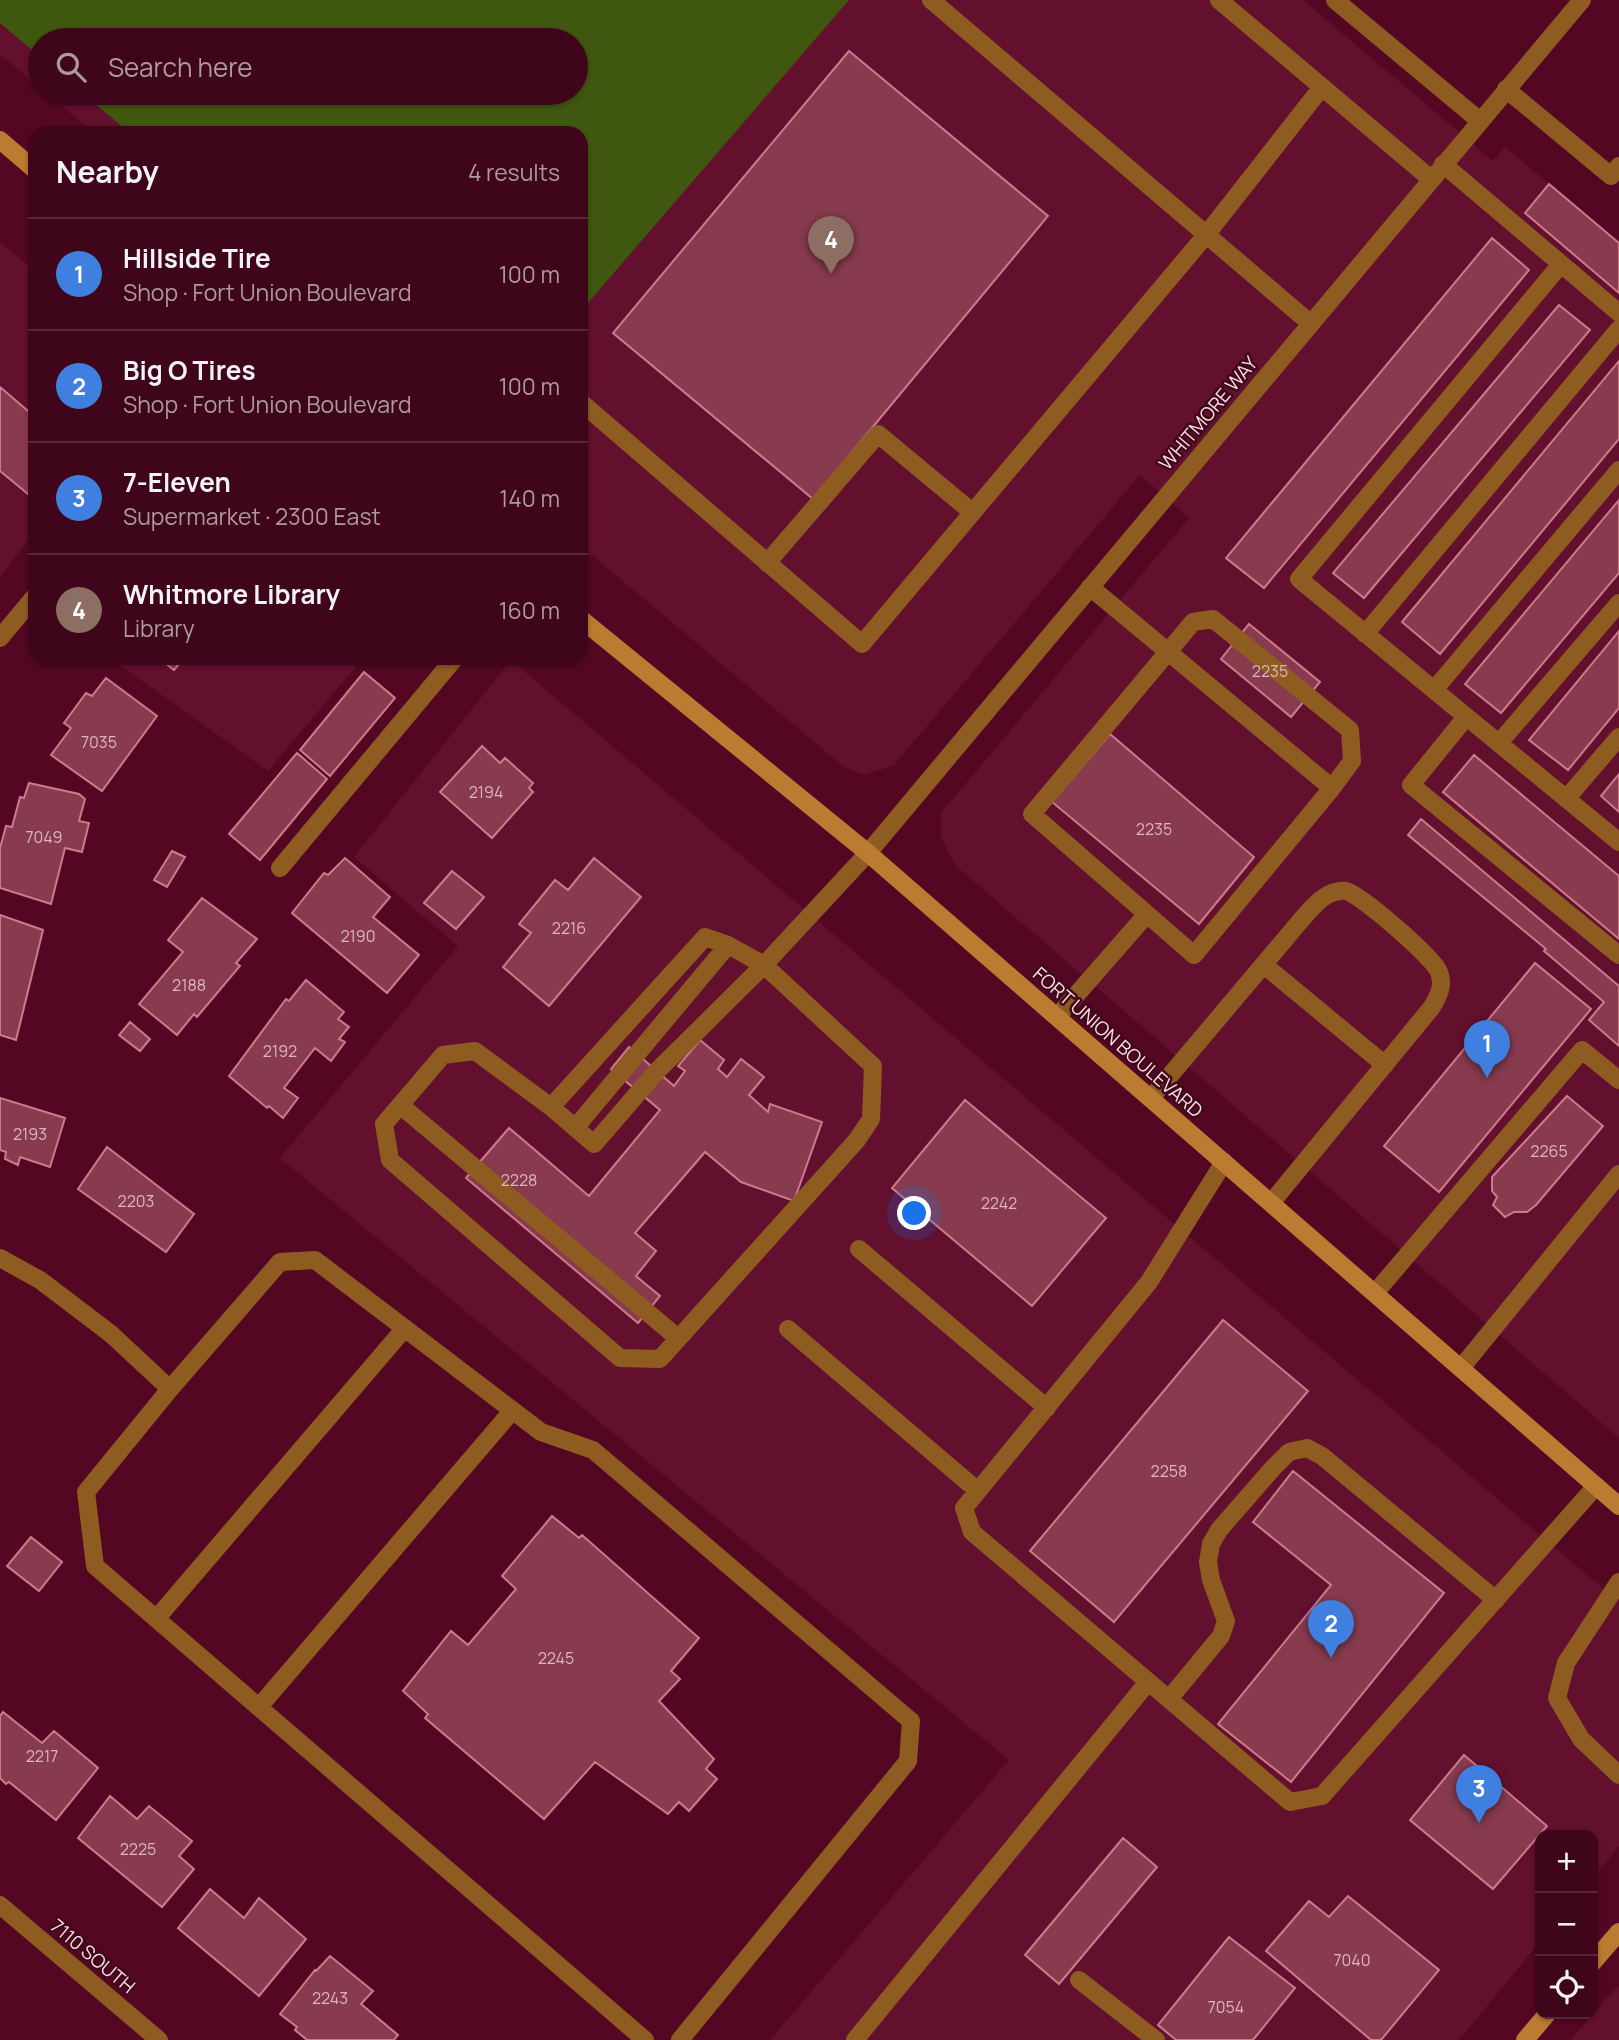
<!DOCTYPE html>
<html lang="en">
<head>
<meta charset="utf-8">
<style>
	body { margin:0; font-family:Manrope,sans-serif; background:#4a1327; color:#f1f3f6 }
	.controls { position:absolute; right:21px; bottom:21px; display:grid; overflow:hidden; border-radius:14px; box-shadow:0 2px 5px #0004 }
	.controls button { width:63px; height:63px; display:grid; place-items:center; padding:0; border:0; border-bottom:2px solid #582639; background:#3f051a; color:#f1f3f6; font:35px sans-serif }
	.you { position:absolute; left:915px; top:1214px; width:24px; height:24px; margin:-18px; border:5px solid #fff; border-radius:50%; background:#1a73e8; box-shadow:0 0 0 10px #1a73e833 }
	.badge { display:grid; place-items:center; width:46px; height:46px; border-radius:50%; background:#d93025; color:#fff; font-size:23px; font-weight:700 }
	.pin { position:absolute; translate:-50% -58px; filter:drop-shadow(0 2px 4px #0008) }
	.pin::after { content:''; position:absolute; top:37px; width:24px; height:21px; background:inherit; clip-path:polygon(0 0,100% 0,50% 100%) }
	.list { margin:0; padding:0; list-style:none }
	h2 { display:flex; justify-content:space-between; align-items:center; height:91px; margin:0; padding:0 28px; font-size:30px }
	h2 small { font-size:23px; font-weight:400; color:#ad99a2 }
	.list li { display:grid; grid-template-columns:46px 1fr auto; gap:21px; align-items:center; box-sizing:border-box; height:112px; padding:0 28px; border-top:2px solid #582639 }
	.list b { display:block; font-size:26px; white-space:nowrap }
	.list p { margin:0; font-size:23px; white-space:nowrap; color:#ad99a2 }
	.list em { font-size:23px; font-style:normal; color:#ad99a2 }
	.icon { flex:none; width:38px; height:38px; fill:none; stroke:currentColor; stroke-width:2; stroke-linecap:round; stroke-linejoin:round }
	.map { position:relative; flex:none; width:1619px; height:2040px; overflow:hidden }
	.search { position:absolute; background:#3f051a; box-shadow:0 2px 5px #0004; left:28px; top:28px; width:560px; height:77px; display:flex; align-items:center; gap:18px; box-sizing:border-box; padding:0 24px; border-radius:38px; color:#ad99a2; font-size:26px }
	.panel { position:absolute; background:#3f051a; box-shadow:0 2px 5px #0004; left:28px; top:126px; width:560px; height:539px; border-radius:21px }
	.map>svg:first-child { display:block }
	.built { fill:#63102f }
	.green { fill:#40570f }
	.building { fill:#883b4e; stroke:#cf7a8c; stroke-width:2 }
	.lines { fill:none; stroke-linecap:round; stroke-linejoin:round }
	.lane { stroke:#8e5c21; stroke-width:18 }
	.street { stroke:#8e5c21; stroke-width:18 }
	.secondary { stroke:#bb7b31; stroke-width:18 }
	.labels { text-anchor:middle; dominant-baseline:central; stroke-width:5; stroke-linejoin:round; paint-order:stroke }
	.number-label { font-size:16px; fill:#deb5be }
	.street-label { font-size:19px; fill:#fbdee3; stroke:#41081b }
</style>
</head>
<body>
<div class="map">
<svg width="1619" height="2040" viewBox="0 0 1619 2040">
	<rect width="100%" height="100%" fill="#540723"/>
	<path class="built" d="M 0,0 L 1303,0 L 1493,161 L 1505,147 L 1619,243 L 1619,1438 L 956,866 L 941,838 L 941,813 L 1189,518 L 1140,475 L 894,765 L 865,775 L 844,767 L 581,546 L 581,133 L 94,133 L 46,93 L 576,93 L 576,40 L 40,40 L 40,88 L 0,54 Z
		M 0,242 L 35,272 L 35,531 L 0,577 Z
		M 110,658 L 363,658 L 268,771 Z
		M 511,660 L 1619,1602 L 1619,1846 L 1593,1878 L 1593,1835 L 1540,1835 L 1540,1942 L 1459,2040 L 770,2040 L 1009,1760 L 280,1158 L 458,946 L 354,857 Z
		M 1619,1986 L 1619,2040 L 1571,2040 L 1602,2003 Z"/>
	<path class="green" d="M 0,0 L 849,0 L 581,311 L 581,133 L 130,133 L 82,93 L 576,93 L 576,40 L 40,40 L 40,57 L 0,23 Z"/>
	<path class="building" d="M 849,51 L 1048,216 L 813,499 L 613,333 Z
		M 1549,184 L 1619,243 L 1619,293 L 1525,213 Z
		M 1492,238 L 1529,270 L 1264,588 L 1226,558 Z
		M 1559,305 L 1590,330 L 1364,598 L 1333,573 Z
		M 1619,361 L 1619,439 L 1440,654 L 1402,622 Z
		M 0,387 L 35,417 L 34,499 L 0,471 Z
		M 1619,500 L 1619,573 L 1501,713 L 1465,684 Z
		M 1249,624 L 1320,682 L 1291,717 L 1221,659 Z
		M 1619,631 L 1619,708 L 1568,770 L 1529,740 Z
		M 159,658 L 184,658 L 174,670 Z
		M 364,672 L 395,698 L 330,776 L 300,750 Z
		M 106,678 L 157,716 L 102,791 L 51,755 L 71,728 L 64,723 L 86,693 L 92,696 Z
		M 1110,734 L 1254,857 L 1199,924 L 1052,802 Z
		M 482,746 L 500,763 L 505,758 L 533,783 L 529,788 L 533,792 L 492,838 L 440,792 Z
		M 297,753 L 327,779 L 260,860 L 229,834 Z
		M 1474,755 L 1619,876 L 1619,939 L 1443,792 Z
		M 1619,774 L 1619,812 L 1601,796 Z
		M 29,783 L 79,794 L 85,799 L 79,821 L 89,823 L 82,852 L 65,848 L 51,904 L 0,888 L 0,848 L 6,826 L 12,827 L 20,797 L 24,798 Z
		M 1421,819 L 1619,986 L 1619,1046 L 1589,1020 L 1604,1002 L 1544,951 L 1546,949 L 1408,835 Z
		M 172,851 L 185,857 L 167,887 L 154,880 Z
		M 345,858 L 390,897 L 373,917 L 419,955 L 387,993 L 292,913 L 324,873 L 328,875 Z
		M 594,858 L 641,897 L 549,1006 L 503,967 L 531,933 L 519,924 L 555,880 L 568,890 Z
		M 452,871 L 484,897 L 456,929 L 424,903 Z
		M 202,898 L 257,939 L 236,963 L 240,966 L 197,1017 L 194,1014 L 177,1035 L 139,1004 L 183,952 L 168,940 Z
		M 0,915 L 43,930 L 16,1040 L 0,1035 Z
		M 1535,963 L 1591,1009 L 1439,1192 L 1384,1146 Z
		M 306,980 L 344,1012 L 338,1019 L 349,1027 L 339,1039 L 345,1042 L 331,1061 L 315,1048 L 284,1088 L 298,1098 L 283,1118 L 269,1106 L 267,1108 L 229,1076 L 286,999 L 289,1001 Z
		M 130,1022 L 150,1039 L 140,1051 L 119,1035 Z
		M 700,1040 L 724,1060 L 718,1069 L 727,1077 L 741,1059 L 764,1077 L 749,1095 L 768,1112 L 770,1104 L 822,1122 L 794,1201 L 741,1182 L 705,1152 L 635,1233 L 656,1251 L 636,1276 L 660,1296 L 638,1323 L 466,1178 L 509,1128 L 589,1196 L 660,1110 L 611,1069 L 629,1047 L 674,1086 L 685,1071 L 678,1066 Z
		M 1567,1096 L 1603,1126 L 1536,1205 L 1527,1212 L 1514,1212 L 1505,1217 L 1493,1205 L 1497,1197 L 1492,1191 L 1492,1177 Z
		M 0,1098 L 65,1118 L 50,1167 L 20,1157 L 18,1165 L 5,1159 L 6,1152 L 0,1150 Z
		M 965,1100 L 1106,1218 L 1032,1306 L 892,1188 Z
		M 107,1147 L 194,1214 L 166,1252 L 78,1189 Z
		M 1223,1320 L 1308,1391 L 1114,1622 L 1030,1551 Z
		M 1293,1471 L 1444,1593 L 1291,1782 L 1218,1724 L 1331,1585 L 1253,1522 Z
		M 552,1516 L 579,1538 L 582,1535 L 699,1638 L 671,1671 L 680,1679 L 659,1701 L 714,1759 L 706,1769 L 717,1779 L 689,1811 L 679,1802 L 668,1814 L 595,1762 L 544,1819 L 425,1718 L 428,1714 L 403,1691 L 451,1631 L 468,1645 L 516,1589 L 502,1576 Z
		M 31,1537 L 62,1562 L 39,1591 L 7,1566 Z
		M 3,1712 L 42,1743 L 54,1731 L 98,1768 L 56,1820 L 9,1782 L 6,1784 L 0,1778 L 0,1716 Z
		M 1464,1755 L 1547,1826 L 1493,1889 L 1410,1820 Z
		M 110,1796 L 137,1819 L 149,1806 L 192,1841 L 179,1856 L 194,1869 L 162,1907 L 78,1838 Z
		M 1123,1838 L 1157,1867 L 1059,1984 L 1025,1955 Z
		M 210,1889 L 244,1918 L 259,1898 L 306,1939 L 259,1996 L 178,1928 Z
		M 1348,1896 L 1439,1970 L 1381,2040 L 1371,2040 L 1266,1951 L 1309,1901 L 1329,1917 Z
		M 1229,1937 L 1295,1988 L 1253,2040 L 1176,2040 L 1158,2025 Z
		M 330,1956 L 373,1991 L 361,2004 L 398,2035 L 394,2040 L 307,2040 L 295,2030 L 297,2027 L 280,2014 L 315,1970 L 316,1971 Z"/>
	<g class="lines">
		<path class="lane" d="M 931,0 L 1310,323
			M 1335,0 L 1480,121
			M 1322,87 L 1431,179
			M 1506,89 L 1611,176 L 1619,166
			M 1443,164 L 1619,313
			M 1561,264 L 1299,579 L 1619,842
			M 583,404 L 862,644 L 1206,235 L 1322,87 L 1219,0
			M 767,563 L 878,434 L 972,512
			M 1090,587 L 1332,788 L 1194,955 L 1032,814 L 1193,622 L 1213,619 L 1350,730 L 1352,761 L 1332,788
			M 1365,634 L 1619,329
			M 1434,690 L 1619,470
			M 1466,717 L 1411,785 L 1619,955
			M 1499,743 L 1619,603
			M 1566,799 L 1619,737
			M 280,868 L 455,658
			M 1264,965 L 1385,1065
			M 1057,1017 L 1147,914
			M 1151,1098 L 1302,919 C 1313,906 1327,889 1346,891 C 1360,894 1434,958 1439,972 C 1444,985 1439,995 1432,1007 L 1271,1203
			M 400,1105 L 678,1338
			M 551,1107 L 594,1144 L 657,1071 L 764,965 L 873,1066 L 871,1119 L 857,1140 L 660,1359 L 620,1358 L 390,1160 L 384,1124 L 443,1055 L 475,1051 L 551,1107 L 705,937 L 728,945 L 764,965 L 868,853
			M 575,1128 L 728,945
			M 1224,1162 L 1149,1282 L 964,1508 L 972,1532 L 1290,1802 L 1322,1796 L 1596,1486
			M 859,1249 L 1047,1408
			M 1375,1293 L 1582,1050 L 1619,1080
			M 788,1329 L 978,1491
			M 111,1334 L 170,1389 L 280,1262 L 315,1260 L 541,1432 L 593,1450 L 911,1721 L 908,1761 L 680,2040
			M 1461,1368 L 1619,1174
			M 170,1389 L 86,1492 L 95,1566 L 645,2040
			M 1619,1582 L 1566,1663 L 1557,1698 L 1581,1739 L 1619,1775
			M 156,1619 L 405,1328
			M 1169,1699 L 1221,1636 L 1226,1621 L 1211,1580 L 1208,1562 L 1211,1544 L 1219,1530 L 1273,1468 L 1289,1452 L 1307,1448 L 1322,1456 L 1496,1600
			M 259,1707 L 512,1411
			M 1079,1980 L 1156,2040
			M 855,2040 L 1148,1682"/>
		<path class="street" d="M 0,638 L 35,596
			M 868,853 L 1582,0
			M 0,1258 L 40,1280 L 111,1334
			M 0,1905 L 159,2040"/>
		<path class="secondary" d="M 0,140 L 35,170
			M 581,619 L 868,853 L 1619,1506
			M 1593,1962 L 1619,1932
			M 1525,2040 L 1547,2014"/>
	</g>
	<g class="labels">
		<g class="number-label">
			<text x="1270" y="671">2235</text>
			<text x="99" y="742">7035</text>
			<text x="486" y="792">2194</text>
			<text x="1154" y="829">2235</text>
			<text x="44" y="837">7049</text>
			<text x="569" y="928">2216</text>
			<text x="358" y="936">2190</text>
			<text x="189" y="985">2188</text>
			<text x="280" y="1051">2192</text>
			<text x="30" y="1134">2193</text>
			<text x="1549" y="1151">2265</text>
			<text x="519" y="1180">2228</text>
			<text x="136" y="1201">2203</text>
			<text x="999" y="1203">2242</text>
			<text x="1169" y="1471">2258</text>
			<text x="556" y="1658">2245</text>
			<text x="42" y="1756">2217</text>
			<text x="138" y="1849">2225</text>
			<text x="1352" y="1960">7040</text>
			<text x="330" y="1998">2243</text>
			<text x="1226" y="2007">7054</text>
		</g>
		<g class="street-label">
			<text transform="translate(1208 413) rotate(-50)">WHITMORE WAY</text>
			<text transform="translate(1118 1042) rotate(41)">FORT UNION BOULEVARD</text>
			<text transform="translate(93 1956) rotate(40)">7110 SOUTH</text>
		</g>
	</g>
</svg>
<div class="controls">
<button>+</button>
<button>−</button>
<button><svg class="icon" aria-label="locate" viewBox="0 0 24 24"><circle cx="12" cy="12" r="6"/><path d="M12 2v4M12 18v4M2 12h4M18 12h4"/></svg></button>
</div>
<div class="you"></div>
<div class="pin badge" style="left:1487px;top:1078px;background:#3f7fe0">1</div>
<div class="pin badge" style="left:1331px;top:1658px;background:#3f7fe0">2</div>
<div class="pin badge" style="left:1479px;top:1823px;background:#3f7fe0">3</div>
<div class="pin badge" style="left:831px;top:274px;background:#8d6e63">4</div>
<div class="search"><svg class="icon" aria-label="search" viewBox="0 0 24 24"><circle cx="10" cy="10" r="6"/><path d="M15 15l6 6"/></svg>Search here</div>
<section class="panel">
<h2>Nearby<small>4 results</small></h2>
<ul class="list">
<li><span class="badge" style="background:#3f7fe0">1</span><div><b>Hillside Tire</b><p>Shop · Fort Union Boulevard</p></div><em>100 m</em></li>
<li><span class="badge" style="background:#3f7fe0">2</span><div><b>Big O Tires</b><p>Shop · Fort Union Boulevard</p></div><em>100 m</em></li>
<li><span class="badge" style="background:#3f7fe0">3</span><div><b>7-Eleven</b><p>Supermarket · 2300 East</p></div><em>140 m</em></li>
<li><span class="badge" style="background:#8d6e63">4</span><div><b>Whitmore Library</b><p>Library</p></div><em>160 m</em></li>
</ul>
</section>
</div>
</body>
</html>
